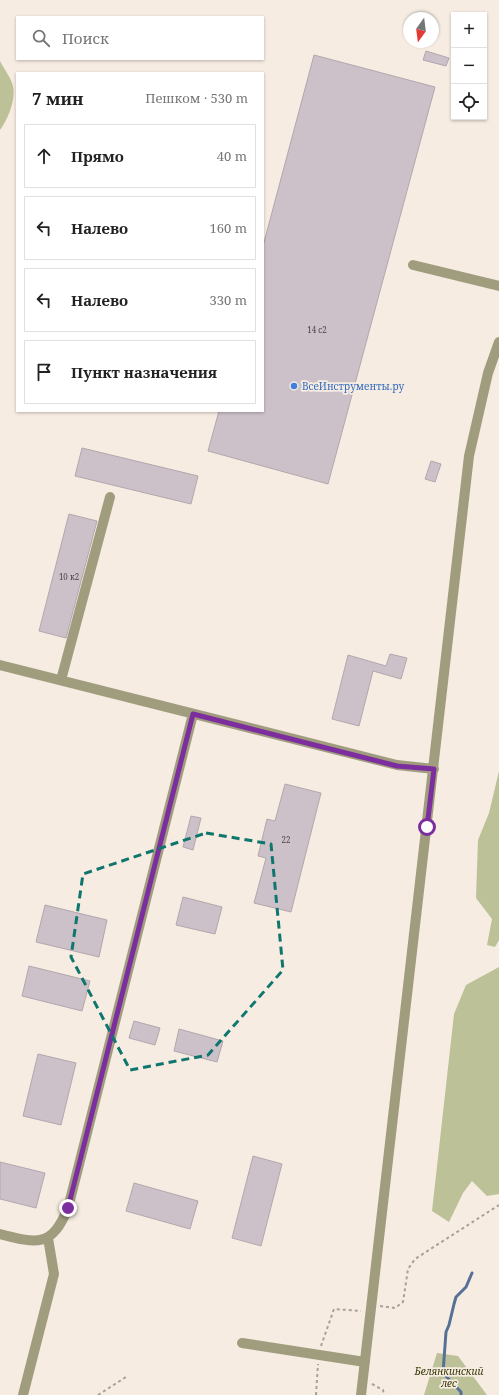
<!DOCTYPE html>
<html lang="ru">
<head>
<meta charset="utf-8">
<style>
	body { margin:0; font-family:"Noto Serif",serif; background:#f6f6f6; color:#222 }
	.controls { position:absolute; right:12px; top:12px; display:grid; overflow:hidden; border-radius:0px; box-shadow:0 1px 3px #0004 }
	.controls button { width:36px; height:36px; display:grid; place-items:center; padding:0; border:0; border-bottom:1px solid #e0e0e0; background:#fff; color:#222; font:20px sans-serif }
	.compass { position:absolute; left:403px; top:12px; width:36px; height:36px; border-radius:50%; background:#fff; box-shadow:0 1px 3px #0004; rotate:194deg }
	.stop { position:absolute; width:12px; height:12px; margin:-9px; border:3px solid #7d2e9e; border-radius:50%; background:#fff }
	.stop.end { background:#7d2e9e; border-color:#fff; box-shadow:0 1px 4px #0008 }
	.list { margin:0; padding:0; list-style:none }
	h2 { display:flex; justify-content:space-between; align-items:center; height:52px; margin:0; padding:0 16px; font-size:17px }
	h2 small { font-size:13px; font-weight:400; color:#767676 }
	.list li { display:grid; grid-template-columns:26px 1fr auto; gap:12px; align-items:center; box-sizing:border-box; height:64px; margin:0 8px 8px; padding:0 8px; border:1px solid #e0e0e0; border-radius:0px }
	.list b { display:block; font-size:15px; white-space:nowrap }
	.list em { font-size:13px; font-style:normal; color:#767676 }
	.icon { flex:none; width:22px; height:22px; fill:none; stroke:currentColor; stroke-width:2; stroke-linecap:round; stroke-linejoin:round }
	.map { position:relative; flex:none; width:499px; height:1395px; overflow:hidden }
	.search { position:absolute; background:#fff; box-shadow:0 1px 3px #0004; left:16px; top:16px; width:248px; height:44px; display:flex; align-items:center; gap:10px; box-sizing:border-box; padding:0 14px; border-radius:0px; color:#767676; font-size:15px }
	.panel { position:absolute; background:#fff; box-shadow:0 1px 3px #0004; left:16px; top:72px; width:248px; height:340px; border-radius:0px }
	.map>svg:first-child { display:block }
	.green { fill:#bcc198 }
	.lines { fill:none; stroke-linecap:round; stroke-linejoin:round }
	.stream { stroke:#567096; stroke-width:3 }
	.building { fill:#cdc1c9; stroke:#b3a7ae }
	.path { stroke:#a8a099; stroke-width:2; stroke-dasharray:3 3; stroke-linecap:butt }
	.minor { stroke:#a09d7f; stroke-width:10 }
	.route { stroke:#7d2e9e; stroke-width:5 }
	.marked { fill:none; stroke:#0f766e; stroke-width:3; stroke-dasharray:8 5; stroke-linejoin:round }
	.shop-dot { fill:#3f7fe0; stroke:#f6ece2; stroke-width:1.5 }
	.labels { text-anchor:middle; dominant-baseline:central; stroke-width:3.5; stroke-linejoin:round; paint-order:stroke }
	.number-label { font-size:8px; fill:#4a4444 }
	.shop-label { font-size:10px; fill:#366cbe; stroke:#f6ece2; text-anchor:start }
	.park-label { font-size:10px; font-style:italic; fill:#333600; stroke:#f6ece2 }
</style>
</head>
<body>
<div class="map">
<svg width="499" height="1395" viewBox="0 0 499 1395">
	<rect width="100%" height="100%" fill="#f6ece2"/>
	<path class="green" d="M 0,61 C 4,69 11,78 13,86 C 16,100 8,119 0,130 Z
		M 499,771 L 499,940 L 495,947 L 487,945 L 492,919 L 476,898 L 478,840 L 489,813 Z
		M 499,967 L 499,1194 L 487,1196 L 472,1181 L 463,1193 L 449,1222 L 432,1211 L 454,1014 L 466,985 Z
		M 437,1353 L 458,1356 L 487,1395 L 424,1395 Z"/>
	<g class="lines">
		<path class="stream" d="M 461,1395 L 461,1392 L 443,1373 L 446,1332 L 449,1325 L 454,1304 L 456,1297 L 466,1287 L 472,1273"/>
	</g>
	<path class="building" d="M 426,51 L 449,58 L 446,66 L 423,60 Z
		M 314,55 L 435,87 L 328,484 L 208,451 L 219,411 L 263,411 L 263,246 Z
		M 82,448 L 198,476 L 191,504 L 75,476 Z
		M 431,461 L 441,464 L 435,482 L 425,479 Z
		M 69,514 L 97,521 L 66,638 L 39,631 Z
		M 390,654 L 407,658 L 401,679 L 373,671 L 359,726 L 332,719 L 348,655 L 386,666 Z
		M 285,784 L 321,793 L 291,912 L 254,903 L 266,858 L 258,856 L 267,819 L 275,821 Z
		M 191,816 L 201,818 L 193,850 L 183,847 Z
		M 183,897 L 222,907 L 215,934 L 176,925 Z
		M 45,905 L 107,920 L 99,957 L 36,942 Z
		M 29,966 L 90,981 L 82,1011 L 22,996 Z
		M 134,1021 L 160,1028 L 155,1045 L 129,1038 Z
		M 179,1029 L 223,1041 L 217,1062 L 174,1051 Z
		M 38,1054 L 76,1063 L 61,1125 L 23,1116 Z
		M 253,1156 L 282,1164 L 261,1246 L 232,1238 Z
		M 0,1162 L 45,1173 L 36,1208 L 0,1199 Z
		M 134,1183 L 198,1201 L 190,1229 L 126,1211 Z"/>
	<g class="lines">
		<path class="path" d="M 380,1306 L 395,1308 L 403,1302 L 408,1269 L 415,1259 L 499,1205
			M 321,1346 L 334,1309 L 361,1311
			M 372,1384 L 383,1390 L 384,1395
			M 98,1395 L 126,1377
			M 316,1395 L 318,1364"/>
		<path class="minor" d="M 413,265 L 499,286
			M 0,665 L 397,765 L 434,769
			M 61,680 L 110,497
			M 0,1234 C 38,1244 52,1247 68,1208 L 193,714
			M 242,1343 L 365,1362
			M 23,1395 L 54,1274 L 48,1238
			M 361,1395 L 469,456 L 488,373 L 499,342"/>
	</g>
	<g class="lines">
		<path class="route" d="M 68,1208 L 193,714 L 397,766 L 434,769 L 427,827"/>
	</g>
	<path class="marked" d="M 206,833 L 271,844 L 283,970 L 208,1055 L 130,1070 L 71,957 L 83,874 Z"/>
	<circle class="shop-dot" cx="294" cy="386" r="4"/>
	<g class="labels">
		<g class="number-label">
			<text x="317" y="329">14 с2</text>
			<text x="69" y="576">10 к2</text>
			<text x="286" y="839">22</text>
		</g>
		<g class="shop-label">
			<text x="302" y="386">ВсеИнструменты.ру</text>
		</g>
		<g class="park-label">
			<text x="449" y="1371">Белянкинский<tspan x="449" dy="12">лес</tspan></text>
		</g>
	</g>
</svg>
<div class="controls">
<button>+</button>
<button>−</button>
<button><svg class="icon" aria-label="locate" viewBox="0 0 24 24"><circle cx="12" cy="12" r="6"/><path d="M12 2v4M12 18v4M2 12h4M18 12h4"/></svg></button>
</div>
<svg class="compass" viewBox="-18 -18 36 36"><path d="M0-13l5 13h-10z" fill="#e53935"/><path d="M0 13l5-13h-10z" fill="#767676"/></svg>
<div class="stop" style="left:427px;top:827px"></div>
<div class="stop end" style="left:68px;top:1208px"></div>
<div class="search"><svg class="icon" aria-label="search" viewBox="0 0 24 24"><circle cx="10" cy="10" r="6"/><path d="M15 15l6 6"/></svg>Поиск</div>
<section class="panel">
<h2>7 мин<small>Пешком · 530 m</small></h2>
<ul class="list">
<li><svg class="icon" aria-label="ahead" viewBox="0 0 24 24"><path d="M12 20V5M6 11l6-6 6 6"/></svg><div><b>Прямо</b></div><em>40 m</em></li>
<li><svg class="icon" aria-label="left" viewBox="0 0 24 24"><path d="M17 20v-9H6M10 6l-5 5 5 5"/></svg><div><b>Налево</b></div><em>160 m</em></li>
<li><svg class="icon" aria-label="left" viewBox="0 0 24 24"><path d="M17 20v-9H6M10 6l-5 5 5 5"/></svg><div><b>Налево</b></div><em>330 m</em></li>
<li><svg class="icon" aria-label="arrive" viewBox="0 0 24 24"><path d="M6 21V4h12l-3 4 3 4H6"/></svg><div><b>Пункт назначения</b></div></li>
</ul>
</section>
</div>
</body>
</html>
